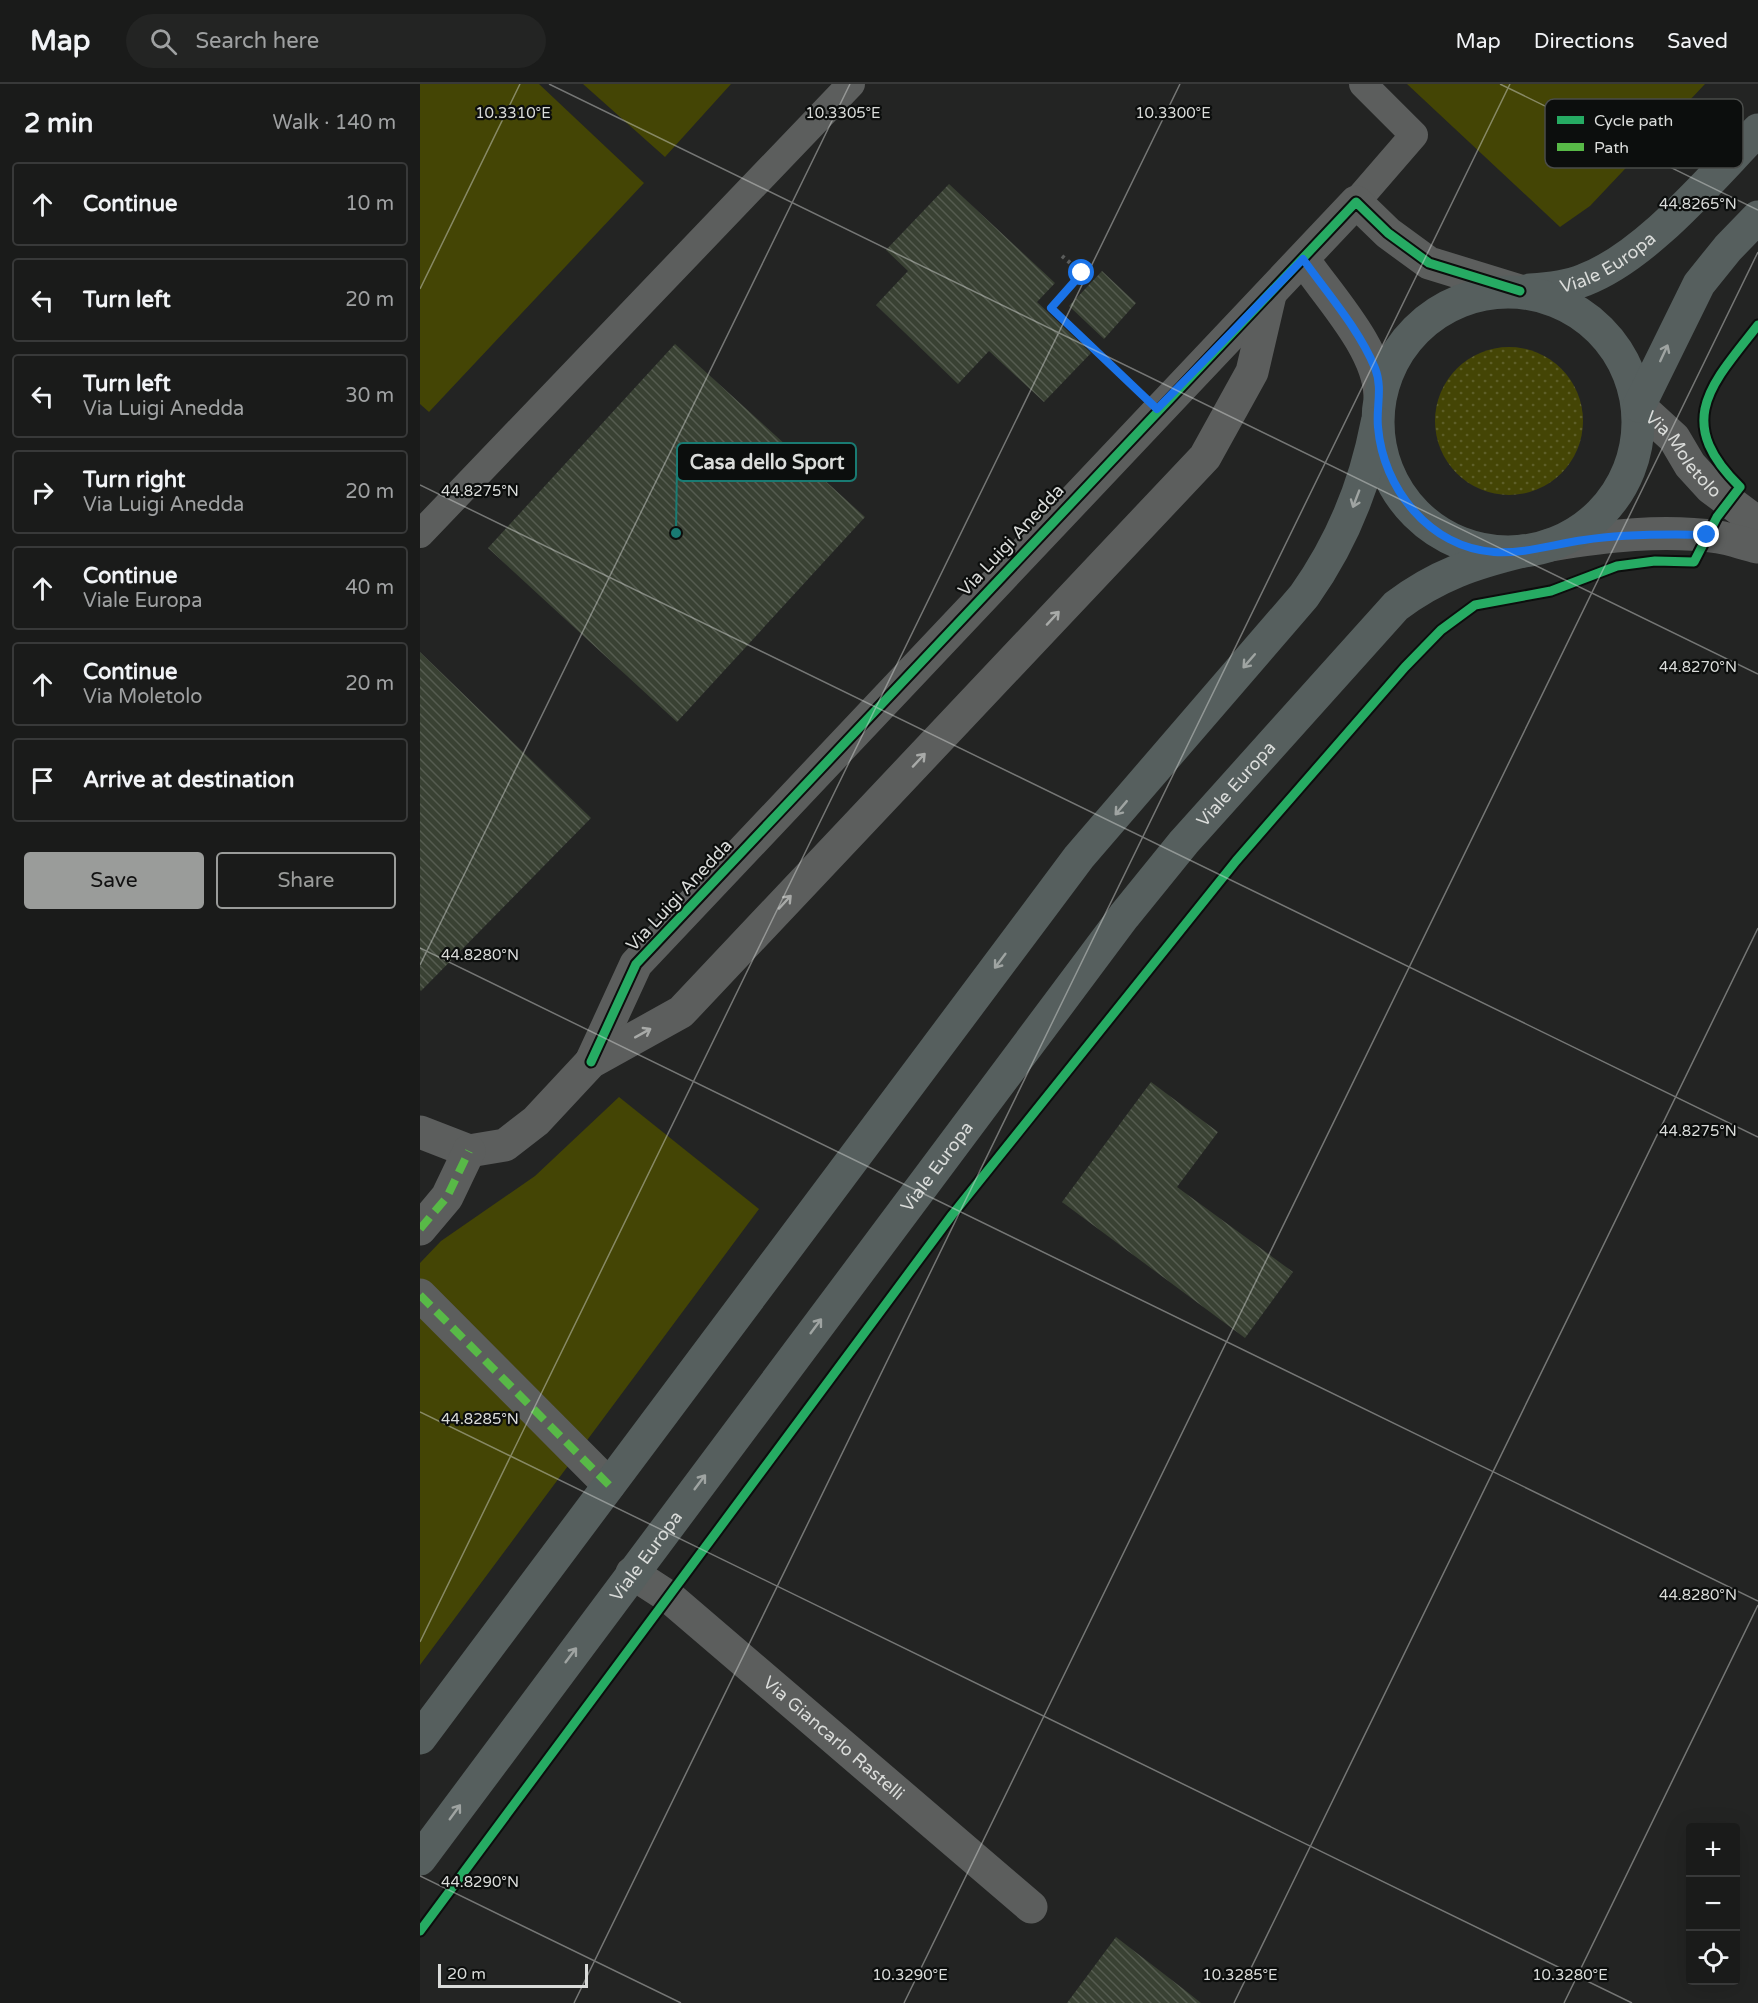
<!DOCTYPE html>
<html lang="en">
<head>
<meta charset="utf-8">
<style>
	body { margin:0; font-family:"Varela Round",sans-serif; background:#232423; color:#f1f3f6 }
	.controls { position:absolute; right:18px; bottom:18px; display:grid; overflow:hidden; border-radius:6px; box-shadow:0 6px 24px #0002 }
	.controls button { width:54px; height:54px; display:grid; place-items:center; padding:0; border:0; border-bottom:2px solid #383939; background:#1a1b1a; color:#f1f3f6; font:30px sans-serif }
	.scale { position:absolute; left:18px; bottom:15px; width:150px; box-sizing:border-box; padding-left:6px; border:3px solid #dadcda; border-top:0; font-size:16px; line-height:21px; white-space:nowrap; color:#dadcda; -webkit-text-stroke:4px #0c0e0d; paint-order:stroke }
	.stop { position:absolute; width:18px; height:18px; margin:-14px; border:4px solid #1a73e8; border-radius:50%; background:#fff }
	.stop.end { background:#1a73e8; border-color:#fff; box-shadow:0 2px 6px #0008 }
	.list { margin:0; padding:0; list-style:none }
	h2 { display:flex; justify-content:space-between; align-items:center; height:78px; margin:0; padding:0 24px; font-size:26px }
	h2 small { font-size:20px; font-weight:400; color:#9fa1a2 }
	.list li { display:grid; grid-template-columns:39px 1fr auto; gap:18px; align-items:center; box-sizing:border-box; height:84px; margin:0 12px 12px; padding:0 12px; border:2px solid #383939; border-radius:6px }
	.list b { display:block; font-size:22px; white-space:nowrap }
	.list p { margin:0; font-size:20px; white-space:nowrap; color:#9fa1a2 }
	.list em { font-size:20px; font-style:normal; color:#9fa1a2 }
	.actions { display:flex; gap:12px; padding:18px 24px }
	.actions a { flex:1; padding:14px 0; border:2px solid #9a9c9a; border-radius:6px; text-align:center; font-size:21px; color:#9a9c9a }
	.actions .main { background:#9a9c9a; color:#111 }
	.icon { flex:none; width:33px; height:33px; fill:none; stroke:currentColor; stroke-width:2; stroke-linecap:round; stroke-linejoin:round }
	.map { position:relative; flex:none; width:1338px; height:1919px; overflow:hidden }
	header { display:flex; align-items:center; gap:36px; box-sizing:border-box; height:84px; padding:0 30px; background:#1a1b1a; border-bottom:2px solid #383939 }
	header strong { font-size:28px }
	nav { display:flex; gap:33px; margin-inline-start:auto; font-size:21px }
	.search { width:420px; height:54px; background:#232423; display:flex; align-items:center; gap:15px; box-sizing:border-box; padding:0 21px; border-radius:33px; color:#9fa1a2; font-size:22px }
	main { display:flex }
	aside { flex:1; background:#1a1b1a }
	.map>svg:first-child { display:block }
	.grass { fill:url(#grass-dots) }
	.park { fill:#444505 }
	.building { fill:url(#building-back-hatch) }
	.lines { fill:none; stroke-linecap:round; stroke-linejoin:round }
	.path { stroke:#5a5c5b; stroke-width:4; stroke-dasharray:3 4.5; stroke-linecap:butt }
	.lane { stroke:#5c5e5d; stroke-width:28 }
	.street { stroke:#5c5e5d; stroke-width:33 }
	.primary { stroke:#565f5e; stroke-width:33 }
	.quiet { stroke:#58b947; stroke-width:8; stroke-dasharray:15 8; stroke-linecap:butt }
	.cycleway-casing { stroke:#0c0e0d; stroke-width:13 }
	.cycleway { stroke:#26ab63; stroke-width:9 }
	.oneway { stroke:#9fa4a2 }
	.oneway2 { stroke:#a8aaa8 }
	.route { stroke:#1a73e8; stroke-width:8 }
	.ticks { fill:none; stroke:#dadcda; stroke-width:1.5; stroke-opacity:0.45 }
	.labels { text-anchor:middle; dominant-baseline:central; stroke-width:4.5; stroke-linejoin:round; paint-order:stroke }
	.street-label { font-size:18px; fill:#dadcda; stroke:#0c0e0d }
	.key { fill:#0c0e0d; stroke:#4a4c4a; stroke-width:1.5 }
	.key-label { font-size:16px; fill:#dadcda }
	.ticks-label { font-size:15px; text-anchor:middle; fill:#dadcda; stroke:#0c0e0d; stroke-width:4.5; stroke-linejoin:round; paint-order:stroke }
	.leader { fill:none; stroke:#197b73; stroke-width:2 }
	.callout-dot { fill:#197b73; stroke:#0c0e0d; stroke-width:2 }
	.callout { fill:#0c0e0d; stroke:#197b73; stroke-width:2 }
	.callout-label { font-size:20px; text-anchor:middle; font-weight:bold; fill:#dadcda }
</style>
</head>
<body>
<header>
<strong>Map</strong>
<div class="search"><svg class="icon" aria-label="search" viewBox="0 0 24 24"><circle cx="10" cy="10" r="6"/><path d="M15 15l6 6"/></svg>Search here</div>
<nav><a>Map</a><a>Directions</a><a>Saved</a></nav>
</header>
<main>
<aside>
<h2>2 min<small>Walk · 140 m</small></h2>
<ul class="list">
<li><svg class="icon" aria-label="ahead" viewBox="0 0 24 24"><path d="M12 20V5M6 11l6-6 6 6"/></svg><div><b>Continue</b></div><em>10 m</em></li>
<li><svg class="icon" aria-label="left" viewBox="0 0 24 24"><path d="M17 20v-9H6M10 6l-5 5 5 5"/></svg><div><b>Turn left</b></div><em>20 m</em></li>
<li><svg class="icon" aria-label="left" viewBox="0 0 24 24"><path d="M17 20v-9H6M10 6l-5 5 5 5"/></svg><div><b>Turn left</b><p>Via Luigi Anedda</p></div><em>30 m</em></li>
<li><svg class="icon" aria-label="right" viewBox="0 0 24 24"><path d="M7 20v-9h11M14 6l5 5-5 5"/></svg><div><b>Turn right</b><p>Via Luigi Anedda</p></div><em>20 m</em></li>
<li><svg class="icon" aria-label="ahead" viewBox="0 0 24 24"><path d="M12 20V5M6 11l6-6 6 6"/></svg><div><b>Continue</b><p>Viale Europa</p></div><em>40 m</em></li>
<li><svg class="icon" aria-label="ahead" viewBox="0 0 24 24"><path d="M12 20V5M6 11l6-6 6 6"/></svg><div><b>Continue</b><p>Via Moletolo</p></div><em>20 m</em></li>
<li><svg class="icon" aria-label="arrive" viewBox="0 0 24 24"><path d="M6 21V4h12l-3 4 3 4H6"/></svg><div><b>Arrive at destination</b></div></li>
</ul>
<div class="actions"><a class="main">Save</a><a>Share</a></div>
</aside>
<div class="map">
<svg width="1338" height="1919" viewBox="0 0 1338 1919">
	<defs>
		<pattern id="grass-dots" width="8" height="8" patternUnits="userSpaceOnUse" patternTransform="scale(1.5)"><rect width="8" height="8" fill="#444505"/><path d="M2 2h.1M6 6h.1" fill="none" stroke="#5e5f29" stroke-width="1.8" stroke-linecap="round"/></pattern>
		<pattern id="building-back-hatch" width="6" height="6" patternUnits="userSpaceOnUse" patternTransform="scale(1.5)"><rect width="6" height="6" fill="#394133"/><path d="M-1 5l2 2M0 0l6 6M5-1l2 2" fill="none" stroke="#555c50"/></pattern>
	</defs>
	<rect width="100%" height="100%" fill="#232423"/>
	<path class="grass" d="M1015 337a74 74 0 1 1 148 0a74 74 0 1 1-148 0Z"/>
	<path class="park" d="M 0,0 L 119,0 L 224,99 L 9,328 L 0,320 Z
		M 163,0 L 311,0 L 245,73 Z
		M 987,0 L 1285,0 L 1170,122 L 1140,143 Z
		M 199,1013 L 339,1125 L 0,1581 L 0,1179 L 21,1157 L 115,1092 Z"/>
	<path class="building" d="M 529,100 L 635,199 L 617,218 L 671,269 L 624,318 L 569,267 L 538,300 L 456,221 L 488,187 L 466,166 Z
		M 682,187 L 716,219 L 684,255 L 649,222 Z
		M 255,260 L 445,433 L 257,638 L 68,464 Z
		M 0,568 L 171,734 L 1,907 L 0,906 Z
		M 731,998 L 798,1048 L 757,1103 L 873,1188 L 825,1254 L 642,1118 Z
		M 696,1853 L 766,1907 L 781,1919 L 647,1919 Z"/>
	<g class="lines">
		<path class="path" d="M 642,172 L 662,189 L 631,224 L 708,298"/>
		<path class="lane" d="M 936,118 L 994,51 L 943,0
			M 0,450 L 431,0"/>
		<g class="street">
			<path d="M 883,175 C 909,213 959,265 960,312"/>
			<path id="s1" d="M 1219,322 L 1254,354 L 1270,381 L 1291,404 L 1338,439"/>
			<path d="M 1131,461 C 1185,452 1243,445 1298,453 C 1312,455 1324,460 1338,463"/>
			<path d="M 171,978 L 216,880 L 936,118 L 968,149 L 1009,179 L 1100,207"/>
			<path d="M 0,1048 L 49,1067 L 85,1061 L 116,1037 L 171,978 L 261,928 L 785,373 L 832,288 L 850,211"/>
			<path d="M 0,1145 L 27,1113 L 49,1067"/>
			<path d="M 0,1211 L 189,1401"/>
			<path id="s2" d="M 212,1489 L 249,1513 L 611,1823"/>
		</g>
		<g class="primary">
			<path id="s3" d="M 1110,206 C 1129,205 1147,203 1164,196 C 1227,172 1291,94 1338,46"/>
			<circle cx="1088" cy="338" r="130"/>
			<path d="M 1219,322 L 1279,200 L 1308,164 L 1338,133"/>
			<path d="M 0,1654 L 659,773 L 884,512 C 921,460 945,402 957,339"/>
			<path id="s4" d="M 0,1775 L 704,832 L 764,758 L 976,522 C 1017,491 1054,479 1103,467"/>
		</g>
		<path class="quiet" d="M 0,1145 L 27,1113 L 49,1067
			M 0,1211 L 189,1401"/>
		<defs>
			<path id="cycleway" d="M 171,978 L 216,880 L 936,118 L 968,149 L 1009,179 L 1100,207
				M 0,1847 L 532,1131 L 816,777 L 985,583 L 1021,546 L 1055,521 L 1131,507 L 1197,482 L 1235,477 L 1274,478 L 1297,433 L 1320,403 C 1253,337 1291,301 1338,241"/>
		</defs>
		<use href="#cycleway" class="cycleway-casing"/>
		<use href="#cycleway" class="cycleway"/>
	</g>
	<defs><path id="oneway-shaft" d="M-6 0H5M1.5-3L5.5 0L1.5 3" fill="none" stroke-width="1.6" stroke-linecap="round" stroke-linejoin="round" transform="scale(1.5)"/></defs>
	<g class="oneway">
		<use href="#oneway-shaft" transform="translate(1244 269) rotate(-65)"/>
		<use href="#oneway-shaft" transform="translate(936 415) rotate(111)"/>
		<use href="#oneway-shaft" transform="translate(829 577) rotate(131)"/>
		<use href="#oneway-shaft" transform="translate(701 724) rotate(130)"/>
		<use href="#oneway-shaft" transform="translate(580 877) rotate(127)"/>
		<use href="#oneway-shaft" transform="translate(396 1242) rotate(-53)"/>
		<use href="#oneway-shaft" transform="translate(280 1398) rotate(-53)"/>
		<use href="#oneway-shaft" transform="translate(151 1571) rotate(-53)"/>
		<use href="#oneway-shaft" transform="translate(35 1728) rotate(-54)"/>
	</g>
	<g class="oneway2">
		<use href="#oneway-shaft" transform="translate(633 534) rotate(-47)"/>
		<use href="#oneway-shaft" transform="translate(499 676) rotate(-47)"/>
		<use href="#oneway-shaft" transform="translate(365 818) rotate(-47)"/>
		<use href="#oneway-shaft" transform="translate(223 949) rotate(-29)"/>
	</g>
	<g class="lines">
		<path class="route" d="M 662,189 L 631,224 L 737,325 L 883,175 C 907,209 939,245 955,284 C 963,304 956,323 958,343 C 963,404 1009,463 1074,468 C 1105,470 1134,460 1164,456 C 1205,450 1246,450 1287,451"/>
	</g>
	<path class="ticks" d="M 129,0 L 1338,590M 1080,0 L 1338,126M 0,205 L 100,0M 0,401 L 1338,1053M 0,864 L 1338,1517M 0,881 L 430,0M 0,1328 L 1212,1919M 0,1558 L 760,0M 0,1792 L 261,1919M 154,1919 L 1090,0M 484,1919 L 1338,168M 814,1919 L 1338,844M 1144,1919 L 1338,1521"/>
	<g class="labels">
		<g class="street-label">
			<text stroke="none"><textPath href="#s3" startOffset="84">Viale Europa</textPath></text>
			<text stroke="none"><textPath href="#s1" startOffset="66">Via Moletolo</textPath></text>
			<text transform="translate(591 456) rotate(-47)">Via Luigi Anedda</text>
			<text stroke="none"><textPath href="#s4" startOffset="1350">Viale Europa</textPath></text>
			<text transform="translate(259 811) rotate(-47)">Via Luigi Anedda</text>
			<text stroke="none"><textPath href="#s4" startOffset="864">Viale Europa</textPath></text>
			<text stroke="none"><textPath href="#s4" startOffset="378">Viale Europa</textPath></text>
			<text stroke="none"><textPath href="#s2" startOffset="261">Via Giancarlo Rastelli</textPath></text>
		</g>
	</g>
	<rect x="1125" y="15" width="198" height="69" rx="9" class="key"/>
	<rect x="1137" y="32" width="27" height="8" fill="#26ab63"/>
	<rect x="1137" y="59" width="27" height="8" fill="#58b947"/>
	<g class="key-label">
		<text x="1174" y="42">Cycle path</text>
		<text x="1174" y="69">Path</text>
	</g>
	<g class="ticks-label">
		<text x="93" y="34">10.3310°E</text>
		<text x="423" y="34">10.3305°E</text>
		<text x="753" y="34">10.3300°E</text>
		<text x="1278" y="125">44.8265°N</text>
		<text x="60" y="412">44.8275°N</text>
		<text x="1278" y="588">44.8270°N</text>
		<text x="60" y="876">44.8280°N</text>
		<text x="1278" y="1052">44.8275°N</text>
		<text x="60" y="1340">44.8285°N</text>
		<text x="1278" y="1516">44.8280°N</text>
		<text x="60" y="1803">44.8290°N</text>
		<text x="490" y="1896">10.3290°E</text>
		<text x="820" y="1896">10.3285°E</text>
		<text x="1150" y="1896">10.3280°E</text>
	</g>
	<path class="leader" d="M256 449L257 378"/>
	<circle class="callout-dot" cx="256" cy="449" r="6"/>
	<rect class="callout" x="257" y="359" width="179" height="38" rx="6"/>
	<g class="callout-label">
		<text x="347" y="385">Casa dello Sport</text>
	</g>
</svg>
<div class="controls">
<button>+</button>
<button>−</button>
<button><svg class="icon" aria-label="locate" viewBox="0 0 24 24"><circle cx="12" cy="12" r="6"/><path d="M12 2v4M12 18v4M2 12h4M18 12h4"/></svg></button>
</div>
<div class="scale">20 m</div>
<div class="stop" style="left:662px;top:189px"></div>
<div class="stop end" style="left:1287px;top:451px"></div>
</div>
</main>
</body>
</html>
